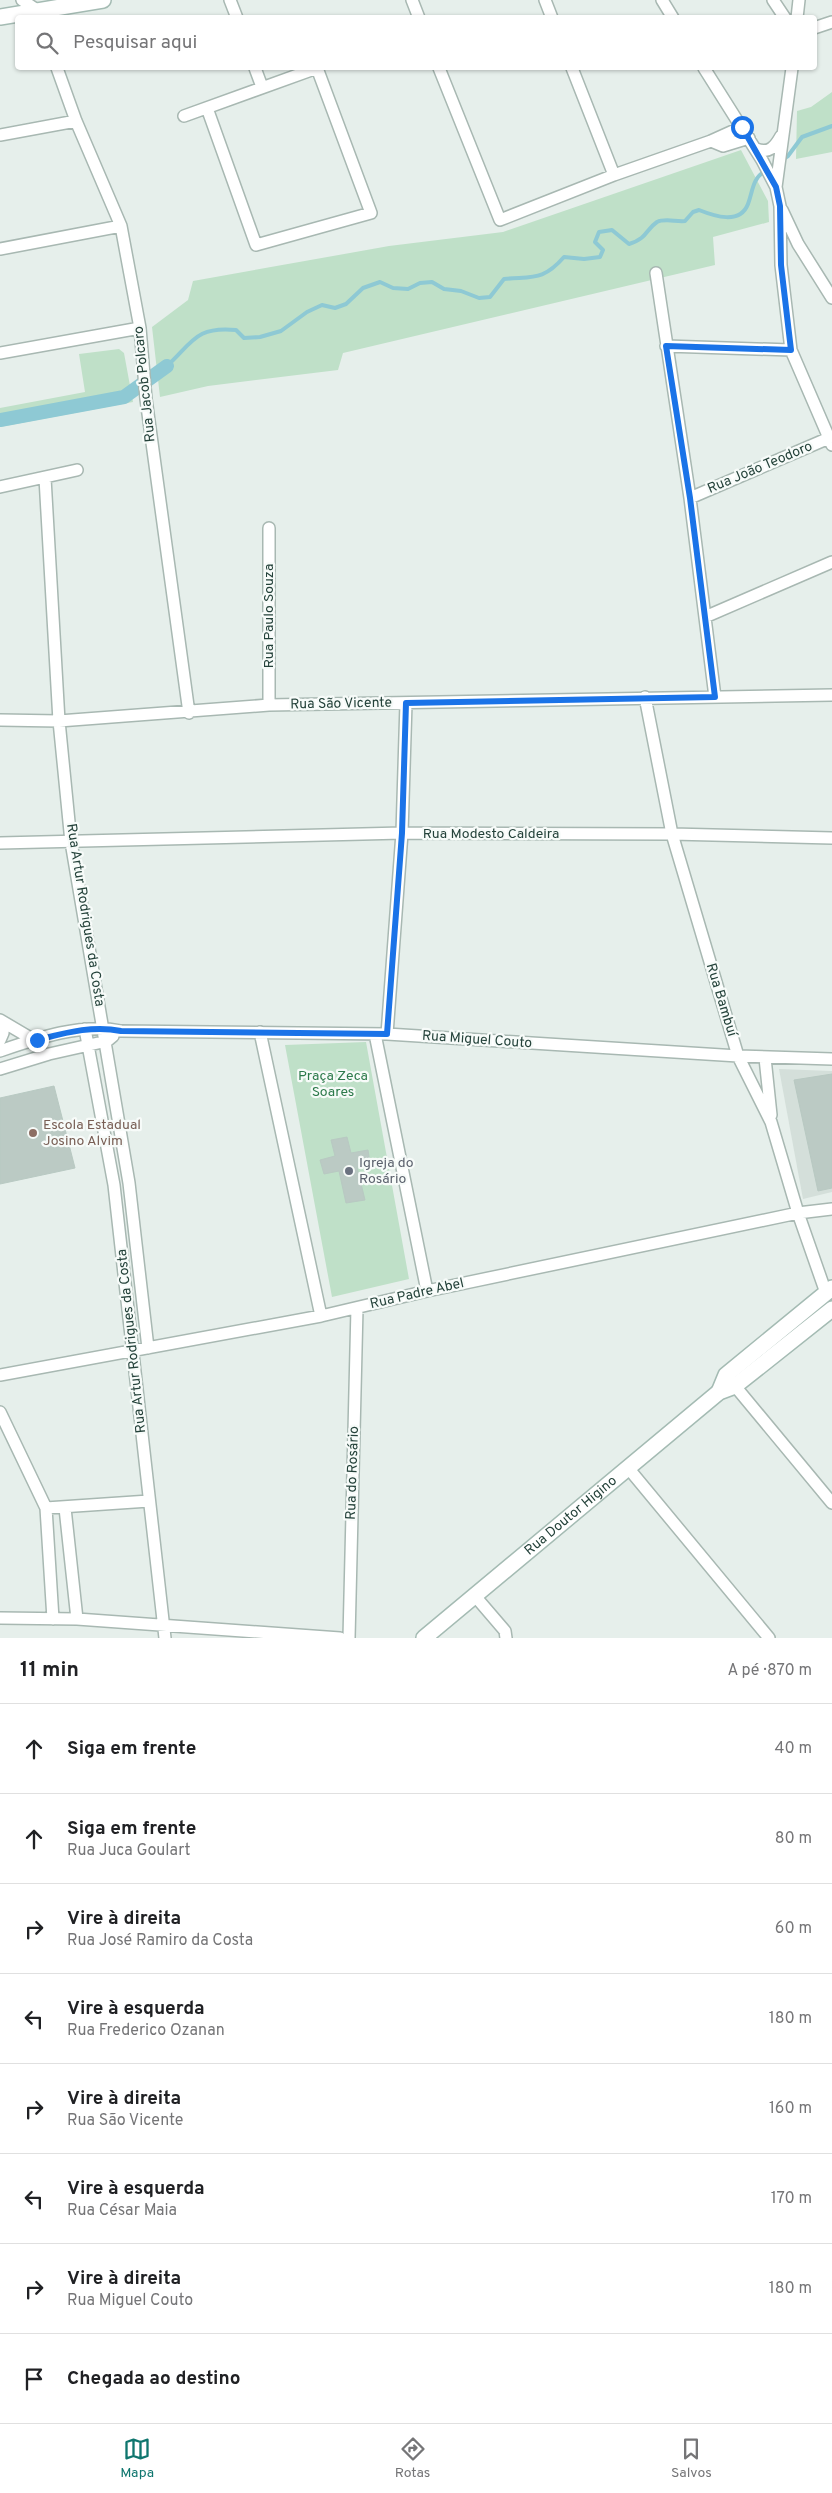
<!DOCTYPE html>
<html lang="pt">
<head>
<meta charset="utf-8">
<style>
	body { margin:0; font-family:Overpass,sans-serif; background:#f6f6f6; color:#202124 }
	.stop { position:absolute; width:15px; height:15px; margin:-11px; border:4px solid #1a73e8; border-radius:50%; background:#fff }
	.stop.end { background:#1a73e8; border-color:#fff; box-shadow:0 1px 5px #0008 }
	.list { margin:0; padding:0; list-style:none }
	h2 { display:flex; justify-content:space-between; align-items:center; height:65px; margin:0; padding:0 20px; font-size:21px }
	h2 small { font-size:16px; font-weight:400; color:#757577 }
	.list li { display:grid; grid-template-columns:32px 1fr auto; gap:15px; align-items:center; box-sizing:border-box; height:90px; padding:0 20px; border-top:1px solid #e0e0e0 }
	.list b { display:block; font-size:19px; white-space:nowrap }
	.list p { margin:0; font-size:16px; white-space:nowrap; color:#757577 }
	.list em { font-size:16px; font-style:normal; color:#757577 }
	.icon { flex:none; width:28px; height:28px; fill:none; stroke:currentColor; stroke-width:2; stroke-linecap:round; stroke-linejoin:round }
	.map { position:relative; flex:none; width:832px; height:1638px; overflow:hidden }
	.search { position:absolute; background:#fff; box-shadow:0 1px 4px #0004; left:15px; right:15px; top:15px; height:55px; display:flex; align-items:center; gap:12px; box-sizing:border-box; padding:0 18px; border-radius:5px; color:#757577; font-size:19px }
	.sheet { height:785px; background:#fff }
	nav { display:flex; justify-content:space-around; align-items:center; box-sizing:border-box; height:70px; border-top:1px solid #e0e0e0; background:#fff; font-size:14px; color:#757577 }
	nav a { display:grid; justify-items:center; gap:2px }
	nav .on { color:#0f766e }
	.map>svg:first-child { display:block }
	.built { fill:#d4dfda }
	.green { fill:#bfe0c8 }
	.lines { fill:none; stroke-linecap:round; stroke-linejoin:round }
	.stream { stroke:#8ec9d4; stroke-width:4 }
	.canal { stroke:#8ec9d4; stroke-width:14 }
	.building { fill:#bbcac4; stroke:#b8c9c2 }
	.street-casing { stroke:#a8b8b2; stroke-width:14 }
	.secondary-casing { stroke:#a4bbb3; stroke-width:18 }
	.street { stroke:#fff; stroke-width:11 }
	.secondary { stroke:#fff; stroke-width:15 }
	.route { stroke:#1a73e8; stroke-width:6 }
	.education-dot { fill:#8d6e63; stroke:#f7fbf9; stroke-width:2 }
	.worship-dot { fill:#6b7280; stroke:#f7fbf9; stroke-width:2 }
	.labels { text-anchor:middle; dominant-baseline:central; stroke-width:4.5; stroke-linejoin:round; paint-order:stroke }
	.street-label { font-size:14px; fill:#24423a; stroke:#f7fbf9 }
	.park-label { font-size:14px; fill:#2d7a4b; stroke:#f7fbf9 }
	.education-label { font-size:14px; fill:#785e54; stroke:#f7fbf9; text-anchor:start }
	.worship-label { font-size:14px; fill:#5b616d; stroke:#f7fbf9; text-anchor:start }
</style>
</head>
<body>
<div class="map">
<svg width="832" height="1638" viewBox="0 0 832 1638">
	<rect width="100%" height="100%" fill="#e6efeb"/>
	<path class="built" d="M 779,1069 L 832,1071 L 832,1192 L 803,1199 Z"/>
	<path class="green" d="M 832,92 L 832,152 L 796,159 L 797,111 L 811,107 Z
		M 741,150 L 768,201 L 769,222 L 713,237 L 715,265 L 343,353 L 338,370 L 208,386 L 160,397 L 152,327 L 188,300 L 193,281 L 389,246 L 503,232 Z
		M 119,349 L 124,353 L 133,402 L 0,427 L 0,408 L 85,392 L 79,354 Z
		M 366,1042 L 409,1279 L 332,1297 L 285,1045 Z"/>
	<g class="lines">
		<path class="stream" d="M 782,160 L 788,156 L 802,137 L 832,126
			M 167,366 C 193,342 196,326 236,330 L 244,338 L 260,337 L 281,331 L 307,312 L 322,305 L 335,308 L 346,304 L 363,288 L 380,282 L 393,288 L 408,289 L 420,283 L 432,282 L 444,289 L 461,291 L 479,298 L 490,297 L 504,279 C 533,276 543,281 564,257 L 584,259 L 600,257 L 603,250 L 595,242 L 599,232 L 612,230 L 629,244 C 648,238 645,230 657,222 C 665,218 676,222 685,221 L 693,212 L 699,210 C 714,216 740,225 748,204 C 753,191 752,179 765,171"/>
		<path class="canal" d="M 0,420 L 124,397 L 167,366"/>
	</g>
	<path class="building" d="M 832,1074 L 832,1188 L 818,1191 L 794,1080 Z
		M 54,1086 L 75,1168 L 0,1184 L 0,1098 Z
		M 347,1137 L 351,1153 L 368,1150 L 370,1163 L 357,1167 L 365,1200 L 346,1203 L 339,1171 L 324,1174 L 320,1160 L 335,1156 L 331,1140 Z"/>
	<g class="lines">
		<defs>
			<path id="street" d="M 22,0 L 37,10 L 39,13
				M 230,0 L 237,18
				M 412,0 L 419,18
				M 545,0 L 552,18
				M 662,0 L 673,18
				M 773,0 L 785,18
				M 797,18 L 799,0
				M 814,28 L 832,22
				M 57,68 L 76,121 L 121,226 L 140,328 L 146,399 L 189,713
				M 255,68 L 262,87
				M 439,68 L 500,220 L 614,175 L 711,141 L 723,146 L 749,138
				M 572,68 L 614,175
				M 704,68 L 762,160 L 776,187
				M 792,68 L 776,187 L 780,206 L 781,265 L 791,350 L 832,445
				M 207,108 L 256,245 L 371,213 L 317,68
				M 184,116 L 317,68
				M 0,135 L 76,121
				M 711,141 L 742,127
				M 756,149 C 769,154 775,147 781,136
				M 782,210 L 798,244 L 832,298
				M 0,249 L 121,226
				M 656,273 L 690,498 L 715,697
				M 666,346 L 791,350
				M 0,353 L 140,328
				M 45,478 L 59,721 L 71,842 L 129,1183 L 148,1348
				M 0,487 L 77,470
				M 690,498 L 829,438
				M 269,528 L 269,705
				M 705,617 L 832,562
				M 645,697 L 672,834 L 738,1056 L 771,1122 L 798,1213 L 826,1293 L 832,1292
				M 0,720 L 59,721 L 269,705 L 832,695
				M 0,843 L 402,833 L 672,834 L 832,838
				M 0,1020 L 39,1043
				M 85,1029 L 114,1185 L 165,1638
				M 260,1032 L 321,1316
				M 375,1034 L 427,1291
				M 387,1034 L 402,833 L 406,703
				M 0,1040 L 3,1033 L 3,1022
				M 0,1051 C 38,1038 81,1023 121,1031 L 387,1034 L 738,1056 L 832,1059
				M 765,1058 L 771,1115
				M 0,1069 L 49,1054 L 107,1041 L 113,1036
				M 0,1375 L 321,1316 L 427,1291 L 798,1213 L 832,1209
				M 730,1380 L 832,1503
				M 0,1412 L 46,1508 L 53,1619
				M 629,1469 L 769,1638
				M 46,1508 L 149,1501
				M 65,1508 L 77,1619
				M 475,1596 L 505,1631 L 506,1638
				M 0,1618 L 77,1619 L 340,1638
				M 349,1638 L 357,1308"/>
			<g id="secondary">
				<path d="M 0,17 L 103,0"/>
				<path d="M 719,1392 L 726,1375 L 832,1288"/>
				<path id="s1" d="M 424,1638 L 719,1392 L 735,1386 L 832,1309"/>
			</g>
		</defs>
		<use href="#street" class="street-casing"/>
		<use href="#secondary" class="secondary-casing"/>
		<use href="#street" class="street"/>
		<use href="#secondary" class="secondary"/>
	</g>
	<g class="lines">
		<path class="route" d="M 37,1040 C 65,1033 92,1025 121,1031 L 387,1034 L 402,833 L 406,703 L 715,697 L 690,498 L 666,346 L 791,350 L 781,265 L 780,206 L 776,187 L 742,127"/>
	</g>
	<circle class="education-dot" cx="33" cy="1133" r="5"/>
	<circle class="worship-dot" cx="349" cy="1171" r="5"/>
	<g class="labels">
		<g class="street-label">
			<text transform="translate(145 384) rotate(-96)">Rua Jacob Polcaro</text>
			<text transform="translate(760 468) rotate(-23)">Rua João Teodoro</text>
			<text transform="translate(269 616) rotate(-90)">Rua Paulo Souza</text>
			<text transform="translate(341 704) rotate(-1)">Rua São Vicente</text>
			<text x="491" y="834">Rua Modesto Caldeira</text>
			<text transform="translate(85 915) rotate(81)">Rua Artur Rodrigues da Costa</text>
			<text transform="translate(721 1000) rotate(73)">Rua Bambuí</text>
			<text transform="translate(477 1040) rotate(4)">Rua Miguel Couto</text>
			<text transform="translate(417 1294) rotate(-13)">Rua Padre Abel</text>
			<text transform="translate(132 1341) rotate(-96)">Rua Artur Rodrigues da Costa</text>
			<text transform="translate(353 1473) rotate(-88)">Rua do Rosário</text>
			<text stroke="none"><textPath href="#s1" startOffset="191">Rua Doutor Higino</textPath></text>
		</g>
		<g class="park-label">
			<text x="333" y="1076">Praça Zeca<tspan x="333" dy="16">Soares</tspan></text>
		</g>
		<g class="education-label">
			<text x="43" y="1125">Escola Estadual<tspan x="43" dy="16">Josino Alvim</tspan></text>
		</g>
		<g class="worship-label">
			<text x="359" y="1163">Igreja do<tspan x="359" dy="16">Rosário</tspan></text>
		</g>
	</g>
</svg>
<div class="stop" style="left:742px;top:127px"></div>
<div class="stop end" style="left:37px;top:1040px"></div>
<div class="search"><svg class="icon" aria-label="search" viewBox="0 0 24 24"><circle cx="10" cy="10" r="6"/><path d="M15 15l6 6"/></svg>Pesquisar aqui</div>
</div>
<section class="sheet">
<h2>11 min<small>A pé · 870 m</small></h2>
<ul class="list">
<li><svg class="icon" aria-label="ahead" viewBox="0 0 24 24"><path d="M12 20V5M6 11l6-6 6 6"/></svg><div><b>Siga em frente</b></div><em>40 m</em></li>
<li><svg class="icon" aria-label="ahead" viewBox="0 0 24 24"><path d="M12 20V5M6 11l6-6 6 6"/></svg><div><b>Siga em frente</b><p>Rua Juca Goulart</p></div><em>80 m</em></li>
<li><svg class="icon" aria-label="right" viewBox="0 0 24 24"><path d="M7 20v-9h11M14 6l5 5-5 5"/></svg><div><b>Vire à direita</b><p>Rua José Ramiro da Costa</p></div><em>60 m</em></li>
<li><svg class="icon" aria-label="left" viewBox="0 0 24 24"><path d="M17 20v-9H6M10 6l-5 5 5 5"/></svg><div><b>Vire à esquerda</b><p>Rua Frederico Ozanan</p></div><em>180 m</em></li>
<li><svg class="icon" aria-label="right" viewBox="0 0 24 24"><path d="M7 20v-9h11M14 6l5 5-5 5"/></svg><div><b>Vire à direita</b><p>Rua São Vicente</p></div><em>160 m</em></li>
<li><svg class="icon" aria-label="left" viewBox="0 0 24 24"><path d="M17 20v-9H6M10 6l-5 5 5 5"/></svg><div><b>Vire à esquerda</b><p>Rua César Maia</p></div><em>170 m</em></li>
<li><svg class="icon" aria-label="right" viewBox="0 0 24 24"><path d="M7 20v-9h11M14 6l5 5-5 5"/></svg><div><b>Vire à direita</b><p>Rua Miguel Couto</p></div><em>180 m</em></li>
<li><svg class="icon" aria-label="arrive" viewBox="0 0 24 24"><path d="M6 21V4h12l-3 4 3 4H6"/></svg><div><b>Chegada ao destino</b></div></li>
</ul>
</section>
<nav>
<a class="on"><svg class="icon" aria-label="map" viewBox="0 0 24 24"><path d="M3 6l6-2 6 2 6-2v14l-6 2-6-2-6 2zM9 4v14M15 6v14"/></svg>Mapa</a>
<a><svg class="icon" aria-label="directions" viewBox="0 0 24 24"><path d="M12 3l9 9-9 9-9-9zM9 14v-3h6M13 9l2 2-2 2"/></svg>Rotas</a>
<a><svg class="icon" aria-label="saved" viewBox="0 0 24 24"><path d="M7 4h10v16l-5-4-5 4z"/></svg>Salvos</a>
</nav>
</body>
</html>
